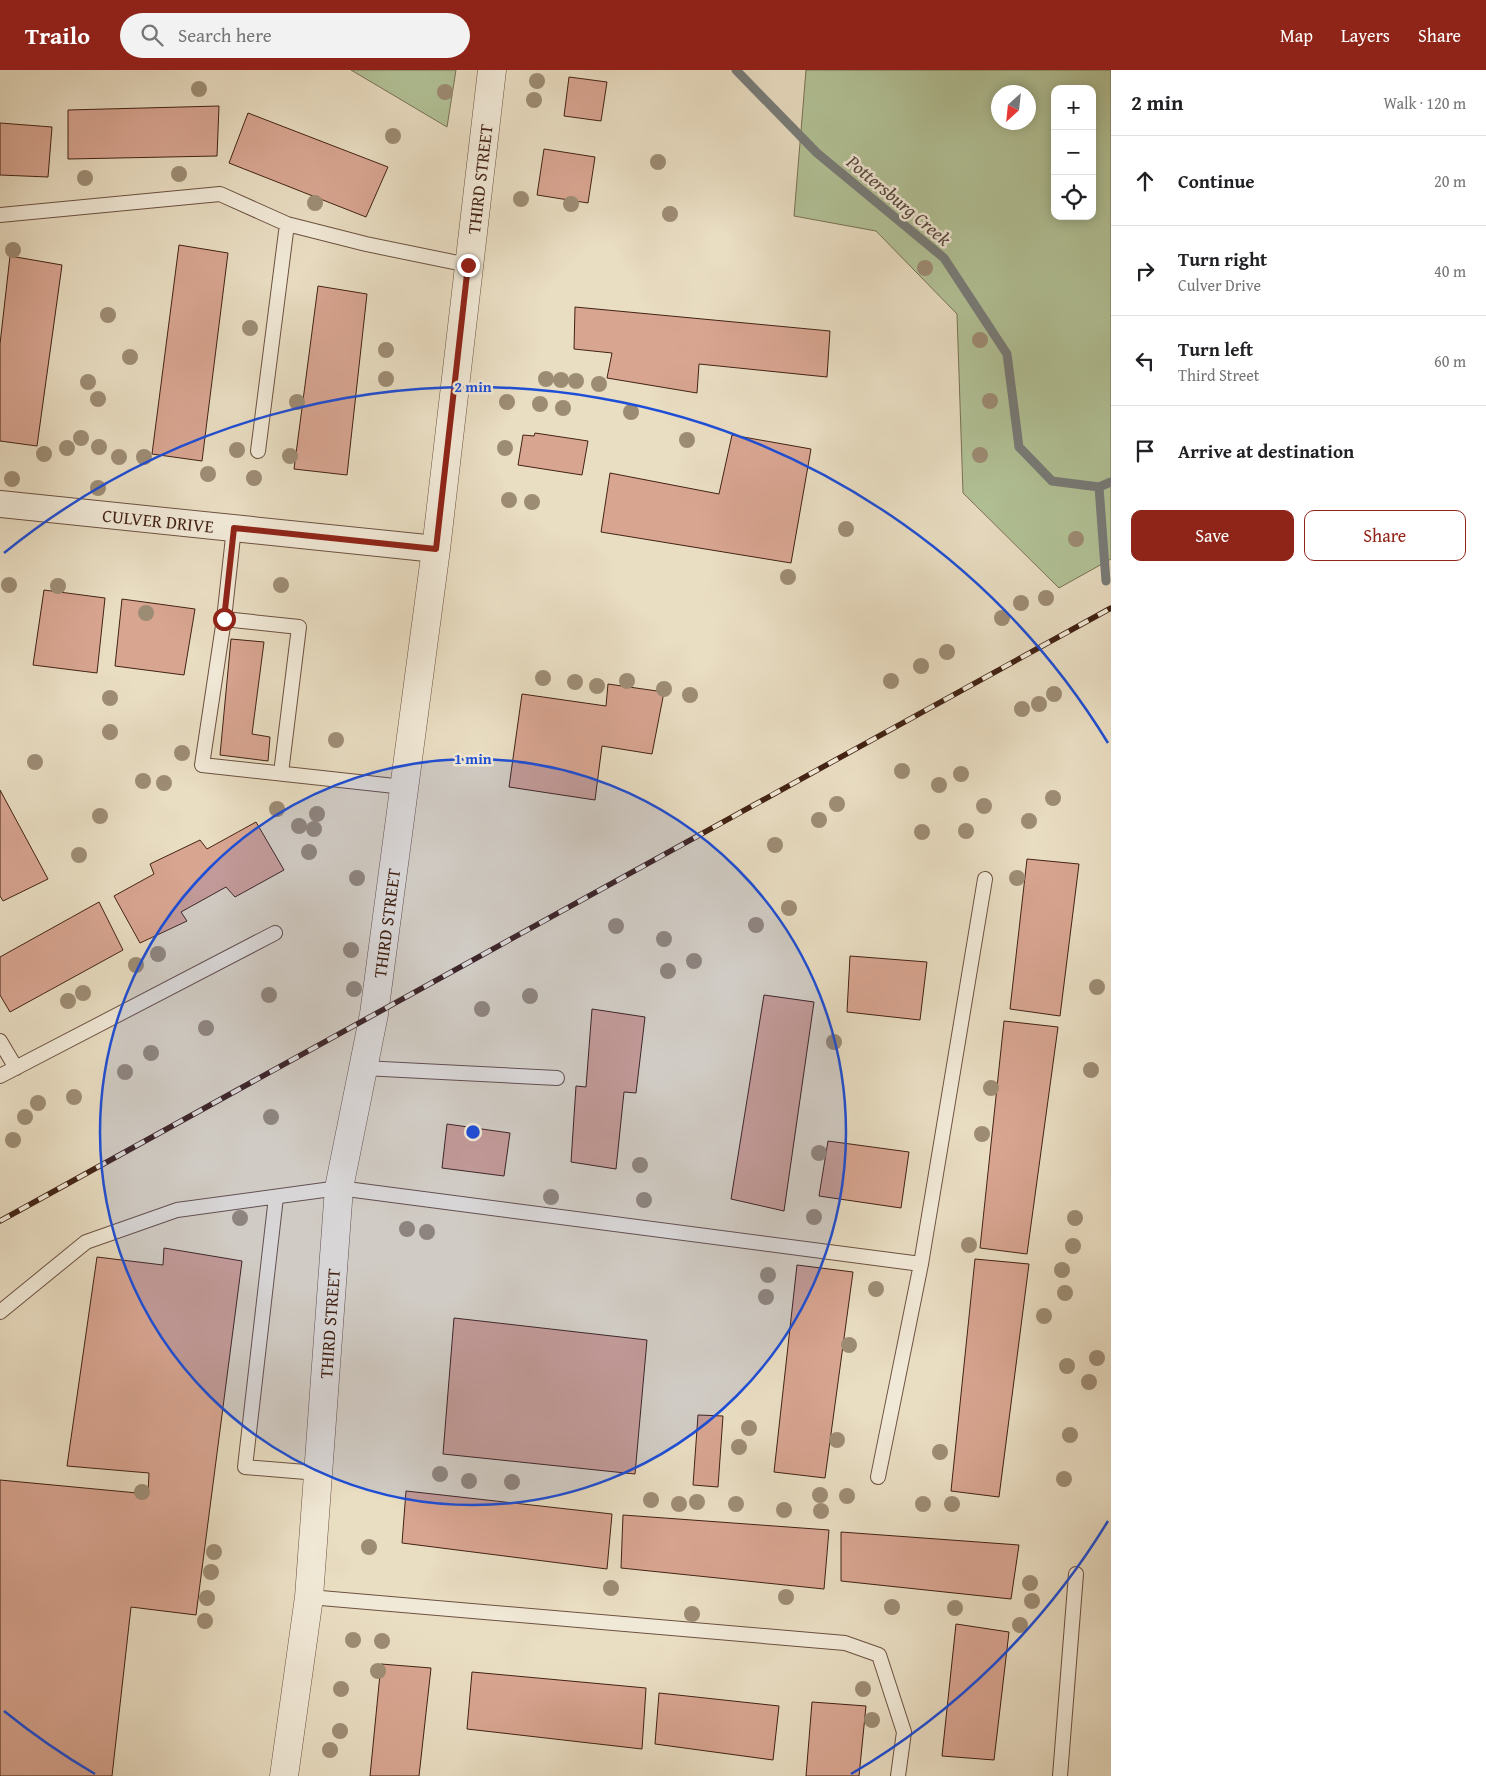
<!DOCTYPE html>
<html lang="en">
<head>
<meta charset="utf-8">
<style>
	body { margin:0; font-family:"Gentium Book Plus",serif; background:#f2f2f2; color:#202124 }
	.controls { position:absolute; right:15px; top:15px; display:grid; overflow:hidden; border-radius:10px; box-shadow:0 2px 12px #0003 }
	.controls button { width:45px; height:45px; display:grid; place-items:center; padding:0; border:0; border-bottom:1px solid #e0e0e0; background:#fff; color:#202124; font:25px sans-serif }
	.compass { position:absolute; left:991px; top:15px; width:45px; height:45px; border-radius:50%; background:#fff; box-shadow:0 2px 12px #0003; rotate:207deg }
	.stop { position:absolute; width:15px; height:15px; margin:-11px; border:4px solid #8f2418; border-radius:50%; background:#fff }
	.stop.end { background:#8f2418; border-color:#fff; box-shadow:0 1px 5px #0008 }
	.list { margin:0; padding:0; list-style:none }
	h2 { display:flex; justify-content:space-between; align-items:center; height:65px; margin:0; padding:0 20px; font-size:21px }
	h2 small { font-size:16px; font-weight:400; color:#757577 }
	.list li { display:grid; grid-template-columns:32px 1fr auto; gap:15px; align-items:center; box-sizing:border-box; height:90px; padding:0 20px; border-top:1px solid #e0e0e0 }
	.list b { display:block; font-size:19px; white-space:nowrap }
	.list p { margin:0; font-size:16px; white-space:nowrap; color:#757577 }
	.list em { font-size:16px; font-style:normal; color:#757577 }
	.actions { display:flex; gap:10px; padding:15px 20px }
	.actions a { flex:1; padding:11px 0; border:1px solid #8f2418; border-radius:10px; text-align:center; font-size:18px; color:#8f2418 }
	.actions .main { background:#8f2418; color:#fff }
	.icon { flex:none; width:28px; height:28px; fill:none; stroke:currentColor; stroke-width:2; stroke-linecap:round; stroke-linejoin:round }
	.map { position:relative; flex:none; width:1111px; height:1706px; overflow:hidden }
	header { display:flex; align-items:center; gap:30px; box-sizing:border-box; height:70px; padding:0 25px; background:#8f2418; color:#fff }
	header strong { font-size:24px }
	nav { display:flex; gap:28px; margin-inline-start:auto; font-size:18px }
	.search { width:350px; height:45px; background:#f2f2f2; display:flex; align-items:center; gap:12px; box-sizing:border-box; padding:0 18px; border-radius:28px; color:#757577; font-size:19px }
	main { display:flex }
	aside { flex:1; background:#fff }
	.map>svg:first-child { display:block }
	.green { fill:#b2c297; stroke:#7a7256; fill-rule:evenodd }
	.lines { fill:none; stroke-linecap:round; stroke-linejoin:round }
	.stream { stroke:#797d7a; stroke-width:9 }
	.building { fill:#d8a591; stroke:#422214 }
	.service-casing { stroke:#6c5140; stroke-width:16 }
	.minor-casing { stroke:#6c5140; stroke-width:28 }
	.tertiary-casing { stroke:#6c5140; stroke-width:29 }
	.service { stroke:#f1e9d7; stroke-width:14 }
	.minor { stroke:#f1e9d7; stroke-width:26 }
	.tertiary { stroke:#f1e9d7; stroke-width:28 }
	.rail-casing { stroke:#422214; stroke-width:5.5 }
	.rail { stroke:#f1e9d7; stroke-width:4; stroke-dasharray:11; stroke-linecap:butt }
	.tree { fill:#9d8c74 }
	.route { stroke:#8f2418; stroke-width:6 }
	.ring { fill:none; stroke:#1d4ed8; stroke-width:2.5 }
	.labels { text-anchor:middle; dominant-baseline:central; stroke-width:5; stroke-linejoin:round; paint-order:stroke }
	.street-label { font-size:18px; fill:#422214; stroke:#f1e9d7 }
	.water-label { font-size:19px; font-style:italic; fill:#59483e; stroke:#f1e9d7 }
	.centre { fill:#1d4ed8; stroke:#f1e9d7; stroke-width:2.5 }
	.ring-label { font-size:15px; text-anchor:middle; font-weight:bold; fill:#1d4ed8; stroke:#f1e9d7; stroke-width:5; stroke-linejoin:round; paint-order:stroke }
</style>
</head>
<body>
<header>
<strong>Trailo</strong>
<div class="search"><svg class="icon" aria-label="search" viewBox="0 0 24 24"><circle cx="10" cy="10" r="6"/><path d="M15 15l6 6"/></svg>Search here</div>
<nav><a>Map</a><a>Layers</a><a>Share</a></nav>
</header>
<main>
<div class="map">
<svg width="1111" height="1706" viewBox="0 0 1111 1706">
	<rect width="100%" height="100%" fill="#e9ddc2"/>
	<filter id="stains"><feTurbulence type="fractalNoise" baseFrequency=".004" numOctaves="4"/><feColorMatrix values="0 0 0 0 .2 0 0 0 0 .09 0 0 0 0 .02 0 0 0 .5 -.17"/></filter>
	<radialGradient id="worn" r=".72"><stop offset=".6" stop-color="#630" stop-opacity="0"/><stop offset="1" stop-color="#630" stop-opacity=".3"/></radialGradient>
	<path class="green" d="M 351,0 L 456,0 L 447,57 Z
		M 806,0 L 1111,0 L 1111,489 L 1059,518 L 963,423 L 957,244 L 876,161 L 794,146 ZM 1055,19 L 1092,19 L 1092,146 L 1055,146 ZM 998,22 L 1028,22 L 1028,52 L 998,52 Z"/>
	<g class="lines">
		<path class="stream" d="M 736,0 L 817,83 L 944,188 L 1007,284 L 1019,377 L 1052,411 L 1099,417 L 1111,412
			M 1099,417 L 1106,511"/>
	</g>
	<path class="building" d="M 569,7 L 607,12 L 601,51 L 564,46 Z
		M 219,36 L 217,86 L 68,89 L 68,40 Z
		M 248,43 L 388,97 L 366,147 L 229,93 Z
		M 0,53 L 52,57 L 48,107 L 0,105 Z
		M 544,79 L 595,87 L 588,133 L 537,125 Z
		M 179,175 L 228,183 L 202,391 L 152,384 Z
		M 10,186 L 62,195 L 37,376 L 0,371 L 0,274 Z
		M 318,216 L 367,224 L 347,405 L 294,399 Z
		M 575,237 L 830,261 L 827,307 L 699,294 L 697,323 L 607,308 L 612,283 L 574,279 Z
		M 535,363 L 588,371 L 582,405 L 518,395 L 523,365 L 534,366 Z
		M 732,365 L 811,379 L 791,493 L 601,462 L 610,403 L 719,424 Z
		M 44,520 L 105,528 L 97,603 L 33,595 Z
		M 122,529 L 195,539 L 184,605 L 115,596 Z
		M 231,569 L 264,572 L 252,664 L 270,667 L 268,691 L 220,685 Z
		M 608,614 L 664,622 L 652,684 L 602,676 L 595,730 L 509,717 L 522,624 L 606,636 Z
		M 0,720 L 48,809 L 3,831 L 0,826 Z
		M 256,752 L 284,800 L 235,827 L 226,817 L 181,842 L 187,851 L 140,873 L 114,826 L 154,804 L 150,794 L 200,770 L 207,779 Z
		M 1027,789 L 1079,794 L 1060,946 L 1010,939 Z
		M 99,832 L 123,880 L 10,942 L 0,925 L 0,887 Z
		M 850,886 L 927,892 L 920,950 L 847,942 Z
		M 764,925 L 814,932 L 784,1141 L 731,1129 Z
		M 592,939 L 645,947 L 636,1023 L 624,1022 L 616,1099 L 571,1092 L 576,1016 L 586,1017 Z
		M 1004,951 L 1058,957 L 1027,1184 L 980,1178 Z
		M 447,1054 L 510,1063 L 504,1106 L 442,1098 Z
		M 828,1071 L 909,1082 L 901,1138 L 819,1126 Z
		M 164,1178 L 242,1191 L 196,1545 L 131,1537 L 112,1706 L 0,1706 L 0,1410 L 148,1424 L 149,1403 L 67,1396 L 97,1187 L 163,1195 Z
		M 975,1189 L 1029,1194 L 999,1427 L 951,1421 Z
		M 797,1195 L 853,1202 L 825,1408 L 774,1402 Z
		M 454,1248 L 647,1270 L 635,1404 L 443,1384 Z
		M 698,1345 L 723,1346 L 718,1417 L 693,1415 Z
		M 406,1421 L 612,1444 L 607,1499 L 402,1473 Z
		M 623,1445 L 829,1460 L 824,1519 L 621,1498 Z
		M 841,1462 L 1019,1475 L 1011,1529 L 841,1511 Z
		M 956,1554 L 1009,1562 L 994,1690 L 942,1686 Z
		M 381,1594 L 431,1598 L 419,1706 L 370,1706 Z
		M 472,1602 L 646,1618 L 642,1679 L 467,1659 Z
		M 659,1623 L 779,1636 L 773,1690 L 655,1674 Z
		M 812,1632 L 866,1636 L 859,1706 L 806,1706 Z"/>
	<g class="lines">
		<defs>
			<path id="service" d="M 0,145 L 220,124 L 287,154 L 366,174 L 468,195
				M 258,381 L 287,154
				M 234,458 L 224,549 L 202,695 L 404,717
				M 224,549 L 299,557 L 281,703
				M 0,971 L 16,998
				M 363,998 L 557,1008
				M 0,1006 L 275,863
				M 276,1127 L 245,1397 L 318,1403
				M 0,1242 L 86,1172 L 177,1140 L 339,1118 L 921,1194
				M 878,1407 L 921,1194 L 985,809
				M 309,1527 L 845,1573 L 879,1585 L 904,1662 L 898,1706
				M 1060,1706 L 1076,1504"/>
			<g id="minor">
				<path id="s1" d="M 0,434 L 436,479"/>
			</g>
			<g id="tertiary">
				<path id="s2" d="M 284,1706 L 309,1527 L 339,1118 L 374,944 L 436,479 L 492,0"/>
			</g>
		</defs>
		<use href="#service" class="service-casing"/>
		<use href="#minor" class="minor-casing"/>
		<use href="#tertiary" class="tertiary-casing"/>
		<use href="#service" class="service"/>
		<use href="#minor" class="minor"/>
		<use href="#tertiary" class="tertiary"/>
		<defs>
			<path id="rail" d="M 0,1151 L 1111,538"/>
		</defs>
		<use href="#rail" class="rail-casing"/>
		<use href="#rail" class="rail"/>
	</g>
	<g class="tree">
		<circle cx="537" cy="11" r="8"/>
		<circle cx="199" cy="19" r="8"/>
		<circle cx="445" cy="22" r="8"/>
		<circle cx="534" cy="30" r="8"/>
		<circle cx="393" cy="66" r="8"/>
		<circle cx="658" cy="92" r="8"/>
		<circle cx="179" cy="104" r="8"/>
		<circle cx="85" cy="108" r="8"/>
		<circle cx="521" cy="129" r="8"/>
		<circle cx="315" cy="133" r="8"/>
		<circle cx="571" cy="134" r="8"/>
		<circle cx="670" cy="144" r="8"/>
		<circle cx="13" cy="180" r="8"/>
		<circle cx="925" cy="198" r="8"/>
		<circle cx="108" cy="245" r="8"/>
		<circle cx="250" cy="258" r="8"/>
		<circle cx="980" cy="270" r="8"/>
		<circle cx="386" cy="280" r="8"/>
		<circle cx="130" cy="287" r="8"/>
		<circle cx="386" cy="309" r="8"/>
		<circle cx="546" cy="309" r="8"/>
		<circle cx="561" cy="310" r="8"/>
		<circle cx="576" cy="311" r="8"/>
		<circle cx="88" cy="312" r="8"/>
		<circle cx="599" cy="314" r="8"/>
		<circle cx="98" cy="329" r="8"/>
		<circle cx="990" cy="331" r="8"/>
		<circle cx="297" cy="332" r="8"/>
		<circle cx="507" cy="332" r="8"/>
		<circle cx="540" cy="334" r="8"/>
		<circle cx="563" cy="338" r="8"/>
		<circle cx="631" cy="342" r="8"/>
		<circle cx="81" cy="368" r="8"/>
		<circle cx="687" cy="370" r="8"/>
		<circle cx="99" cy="377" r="8"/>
		<circle cx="67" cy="378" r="8"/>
		<circle cx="505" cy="378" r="8"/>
		<circle cx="237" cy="380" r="8"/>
		<circle cx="44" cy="384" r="8"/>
		<circle cx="980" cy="385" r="8"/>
		<circle cx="290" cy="386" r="8"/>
		<circle cx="119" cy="387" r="8"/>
		<circle cx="144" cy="387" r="8"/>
		<circle cx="208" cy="404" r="8"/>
		<circle cx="254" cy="408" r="8"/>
		<circle cx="12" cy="409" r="8"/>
		<circle cx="98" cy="418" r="8"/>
		<circle cx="509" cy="430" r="8"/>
		<circle cx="532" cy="432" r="8"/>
		<circle cx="846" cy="459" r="8"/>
		<circle cx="1076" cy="469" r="8"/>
		<circle cx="788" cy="507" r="8"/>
		<circle cx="9" cy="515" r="8"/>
		<circle cx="281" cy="515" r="8"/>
		<circle cx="58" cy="516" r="8"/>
		<circle cx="1046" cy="528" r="8"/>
		<circle cx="1021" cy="533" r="8"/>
		<circle cx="146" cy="543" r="8"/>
		<circle cx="1002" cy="548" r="8"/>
		<circle cx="947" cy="582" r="8"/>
		<circle cx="921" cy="596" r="8"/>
		<circle cx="543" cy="608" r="8"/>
		<circle cx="627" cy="611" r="8"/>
		<circle cx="891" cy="611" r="8"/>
		<circle cx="575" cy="612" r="8"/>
		<circle cx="597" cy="616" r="8"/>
		<circle cx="664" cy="619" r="8"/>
		<circle cx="1054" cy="624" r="8"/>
		<circle cx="690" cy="625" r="8"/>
		<circle cx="110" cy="628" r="8"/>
		<circle cx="1039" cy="634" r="8"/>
		<circle cx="1022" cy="639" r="8"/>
		<circle cx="110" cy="662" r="8"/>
		<circle cx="336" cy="670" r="8"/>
		<circle cx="182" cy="683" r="8"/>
		<circle cx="35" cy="692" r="8"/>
		<circle cx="902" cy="701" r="8"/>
		<circle cx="961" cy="704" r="8"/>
		<circle cx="143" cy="711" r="8"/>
		<circle cx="164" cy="713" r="8"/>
		<circle cx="939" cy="715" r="8"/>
		<circle cx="1053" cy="728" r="8"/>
		<circle cx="837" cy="734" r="8"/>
		<circle cx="984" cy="736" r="8"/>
		<circle cx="277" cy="739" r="8"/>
		<circle cx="317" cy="744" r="8"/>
		<circle cx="100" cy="746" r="8"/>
		<circle cx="819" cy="750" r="8"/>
		<circle cx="1029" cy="751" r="8"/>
		<circle cx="299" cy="756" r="8"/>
		<circle cx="314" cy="759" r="8"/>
		<circle cx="966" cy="761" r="8"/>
		<circle cx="922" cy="762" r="8"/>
		<circle cx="775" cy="775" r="8"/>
		<circle cx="309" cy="782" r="8"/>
		<circle cx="79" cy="785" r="8"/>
		<circle cx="357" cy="808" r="8"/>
		<circle cx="1017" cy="808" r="8"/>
		<circle cx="789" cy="838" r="8"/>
		<circle cx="756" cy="855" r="8"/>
		<circle cx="616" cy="856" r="8"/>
		<circle cx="664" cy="869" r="8"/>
		<circle cx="351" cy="880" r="8"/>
		<circle cx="158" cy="884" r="8"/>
		<circle cx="694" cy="891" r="8"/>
		<circle cx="136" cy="895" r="8"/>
		<circle cx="668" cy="901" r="8"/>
		<circle cx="1097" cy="917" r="8"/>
		<circle cx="354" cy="919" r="8"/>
		<circle cx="83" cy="923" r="8"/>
		<circle cx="269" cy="925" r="8"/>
		<circle cx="530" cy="926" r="8"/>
		<circle cx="68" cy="931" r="8"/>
		<circle cx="482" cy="939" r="8"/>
		<circle cx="206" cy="958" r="8"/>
		<circle cx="834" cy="972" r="8"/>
		<circle cx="151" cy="983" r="8"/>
		<circle cx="1091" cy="1000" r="8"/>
		<circle cx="125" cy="1002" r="8"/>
		<circle cx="991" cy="1018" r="8"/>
		<circle cx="74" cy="1027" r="8"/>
		<circle cx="38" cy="1033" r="8"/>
		<circle cx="25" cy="1047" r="8"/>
		<circle cx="271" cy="1047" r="8"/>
		<circle cx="982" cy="1064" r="8"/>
		<circle cx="13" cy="1070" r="8"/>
		<circle cx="819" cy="1083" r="8"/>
		<circle cx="640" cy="1095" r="8"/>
		<circle cx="551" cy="1127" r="8"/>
		<circle cx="644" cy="1130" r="8"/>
		<circle cx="814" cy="1147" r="8"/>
		<circle cx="240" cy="1148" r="8"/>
		<circle cx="1075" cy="1148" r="8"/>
		<circle cx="407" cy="1159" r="8"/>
		<circle cx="427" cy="1162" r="8"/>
		<circle cx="969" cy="1175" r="8"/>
		<circle cx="1073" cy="1176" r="8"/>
		<circle cx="1062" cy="1200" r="8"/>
		<circle cx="768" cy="1205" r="8"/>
		<circle cx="876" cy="1219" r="8"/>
		<circle cx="1065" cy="1223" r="8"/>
		<circle cx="766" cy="1227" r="8"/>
		<circle cx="1044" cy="1246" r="8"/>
		<circle cx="849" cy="1275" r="8"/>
		<circle cx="1097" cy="1288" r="8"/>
		<circle cx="1067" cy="1296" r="8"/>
		<circle cx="1089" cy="1312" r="8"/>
		<circle cx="749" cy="1358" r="8"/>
		<circle cx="1070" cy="1365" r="8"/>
		<circle cx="837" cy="1370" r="8"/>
		<circle cx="739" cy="1377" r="8"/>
		<circle cx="940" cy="1382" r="8"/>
		<circle cx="440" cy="1404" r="8"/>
		<circle cx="1064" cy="1409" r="8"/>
		<circle cx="469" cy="1411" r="8"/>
		<circle cx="512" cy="1412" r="8"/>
		<circle cx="142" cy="1422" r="8"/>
		<circle cx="820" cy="1425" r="8"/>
		<circle cx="847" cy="1426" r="8"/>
		<circle cx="651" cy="1430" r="8"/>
		<circle cx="697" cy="1432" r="8"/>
		<circle cx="679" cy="1434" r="8"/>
		<circle cx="736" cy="1434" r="8"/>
		<circle cx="923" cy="1434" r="8"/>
		<circle cx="952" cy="1434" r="8"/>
		<circle cx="784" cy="1440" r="8"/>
		<circle cx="821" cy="1441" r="8"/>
		<circle cx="369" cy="1477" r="8"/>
		<circle cx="214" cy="1482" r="8"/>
		<circle cx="211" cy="1502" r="8"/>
		<circle cx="1030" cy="1513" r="8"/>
		<circle cx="611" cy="1518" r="8"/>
		<circle cx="786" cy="1527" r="8"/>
		<circle cx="207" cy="1528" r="8"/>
		<circle cx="1032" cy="1531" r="8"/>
		<circle cx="892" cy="1537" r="8"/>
		<circle cx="955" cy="1538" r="8"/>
		<circle cx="692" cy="1544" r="8"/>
		<circle cx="205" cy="1551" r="8"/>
		<circle cx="1020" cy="1555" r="8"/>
		<circle cx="353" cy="1570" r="8"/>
		<circle cx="382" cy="1571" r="8"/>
		<circle cx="378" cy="1601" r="8"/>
		<circle cx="341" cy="1619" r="8"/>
		<circle cx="863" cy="1619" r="8"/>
		<circle cx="872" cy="1650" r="8"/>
		<circle cx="340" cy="1661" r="8"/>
		<circle cx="330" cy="1680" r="8"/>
	</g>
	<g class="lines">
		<path class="route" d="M 224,549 L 234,458 L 436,479 L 468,195"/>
	</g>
	<circle cx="473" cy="1062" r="373" fill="#1d4ed8" fill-opacity=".12"/>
	<g class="ring">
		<circle cx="473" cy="1062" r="373"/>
		<path d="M1108 1451A745 745 0 0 1 851 1704M95 1704A745 745 0 0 1 4 1641M4 483A745 745 0 0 1 1108 673"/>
	</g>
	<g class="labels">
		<g class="street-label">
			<text stroke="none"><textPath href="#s2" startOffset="1610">THIRD STREET</textPath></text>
			<text stroke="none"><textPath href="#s1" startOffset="159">CULVER DRIVE</textPath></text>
			<text stroke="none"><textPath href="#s2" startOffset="860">THIRD STREET</textPath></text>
			<text stroke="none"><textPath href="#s2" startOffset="455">THIRD STREET</textPath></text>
		</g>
		<g class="water-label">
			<text transform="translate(899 130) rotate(40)">Pottersburg Creek</text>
		</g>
	</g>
	<circle cx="473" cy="1062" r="8" class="centre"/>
	<g class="ring-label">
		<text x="473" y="322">2 min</text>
		<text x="473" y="694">1 min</text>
	</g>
	<rect width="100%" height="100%" filter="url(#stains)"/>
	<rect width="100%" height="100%" fill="url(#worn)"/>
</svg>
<div class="controls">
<button>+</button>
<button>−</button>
<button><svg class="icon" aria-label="locate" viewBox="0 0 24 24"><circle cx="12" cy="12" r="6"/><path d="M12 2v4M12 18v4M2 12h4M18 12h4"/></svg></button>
</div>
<svg class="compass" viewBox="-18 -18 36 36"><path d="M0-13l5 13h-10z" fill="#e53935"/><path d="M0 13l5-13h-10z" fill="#757577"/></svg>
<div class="stop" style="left:224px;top:549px"></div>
<div class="stop end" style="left:468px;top:195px"></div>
</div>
<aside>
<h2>2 min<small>Walk · 120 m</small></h2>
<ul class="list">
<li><svg class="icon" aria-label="ahead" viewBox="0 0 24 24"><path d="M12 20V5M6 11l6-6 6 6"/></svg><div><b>Continue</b></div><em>20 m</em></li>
<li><svg class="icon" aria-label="right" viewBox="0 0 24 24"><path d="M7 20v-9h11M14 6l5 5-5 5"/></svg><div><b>Turn right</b><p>Culver Drive</p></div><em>40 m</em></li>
<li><svg class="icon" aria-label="left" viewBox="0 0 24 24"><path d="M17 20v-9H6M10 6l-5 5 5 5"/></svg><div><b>Turn left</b><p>Third Street</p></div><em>60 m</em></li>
<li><svg class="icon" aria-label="arrive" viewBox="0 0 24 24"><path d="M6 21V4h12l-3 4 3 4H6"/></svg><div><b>Arrive at destination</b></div></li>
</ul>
<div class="actions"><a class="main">Save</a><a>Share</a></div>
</aside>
</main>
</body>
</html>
